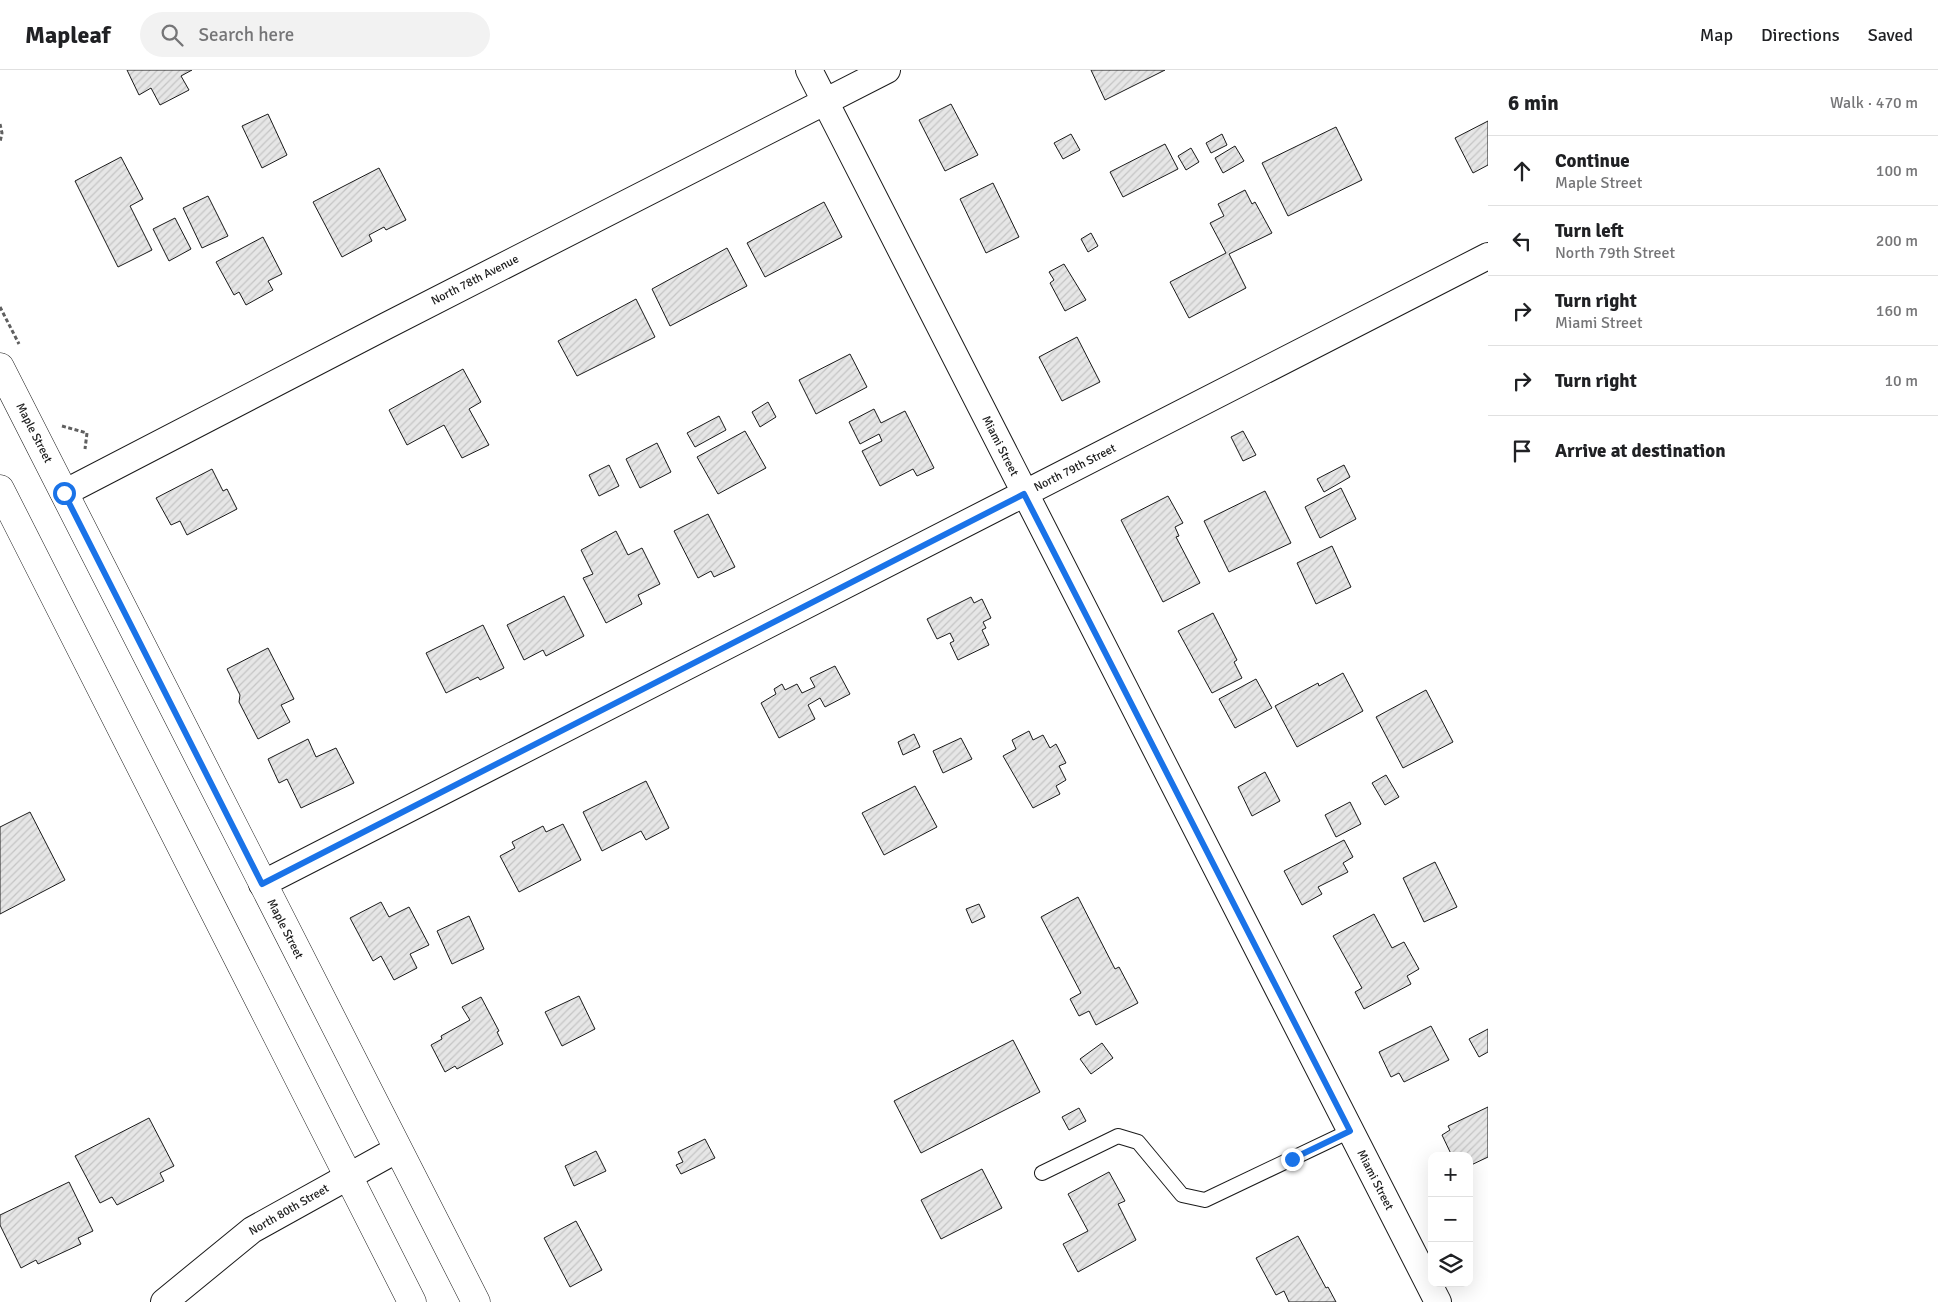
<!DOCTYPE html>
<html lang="en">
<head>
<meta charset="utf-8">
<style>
	body { margin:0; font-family:Signika,sans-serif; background:#f2f2f2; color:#202124 }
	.controls { position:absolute; right:15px; bottom:15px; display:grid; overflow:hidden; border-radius:10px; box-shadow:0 5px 20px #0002 }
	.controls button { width:45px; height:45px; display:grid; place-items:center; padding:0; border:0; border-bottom:1px solid #e0e0e0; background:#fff; color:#202124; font:25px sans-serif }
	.stop { position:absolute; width:15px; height:15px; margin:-11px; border:4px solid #1a73e8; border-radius:50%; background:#fff }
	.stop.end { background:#1a73e8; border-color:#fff; box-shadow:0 1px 5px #0008 }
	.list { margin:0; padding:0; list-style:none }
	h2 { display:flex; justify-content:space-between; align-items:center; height:65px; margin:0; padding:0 20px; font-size:21px }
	h2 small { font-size:16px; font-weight:400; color:#757577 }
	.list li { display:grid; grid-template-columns:32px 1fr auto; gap:15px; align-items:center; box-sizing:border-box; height:70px; padding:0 20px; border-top:1px solid #e0e0e0 }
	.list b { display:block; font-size:19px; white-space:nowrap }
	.list p { margin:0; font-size:16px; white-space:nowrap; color:#757577 }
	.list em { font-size:16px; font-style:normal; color:#757577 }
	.icon { flex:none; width:28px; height:28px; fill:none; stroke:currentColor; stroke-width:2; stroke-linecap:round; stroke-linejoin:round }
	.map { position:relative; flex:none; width:1488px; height:1232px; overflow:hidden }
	header { display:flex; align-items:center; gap:30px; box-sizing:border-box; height:70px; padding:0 25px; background:#fff; border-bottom:1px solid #e0e0e0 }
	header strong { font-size:24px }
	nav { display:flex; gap:28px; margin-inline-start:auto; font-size:18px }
	.search { width:350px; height:45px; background:#f2f2f2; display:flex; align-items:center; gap:12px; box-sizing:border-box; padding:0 18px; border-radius:28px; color:#757577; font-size:19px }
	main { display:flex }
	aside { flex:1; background:#fff }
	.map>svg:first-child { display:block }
	.building { fill:url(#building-hatch); stroke:#1a1a1a }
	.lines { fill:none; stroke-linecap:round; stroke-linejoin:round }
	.service-casing { stroke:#1a1a1a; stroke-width:16 }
	.minor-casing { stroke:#1a1a1a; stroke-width:28 }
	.primary-casing { stroke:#1a1a1a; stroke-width:29 }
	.path { stroke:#5f5f5f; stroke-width:3; stroke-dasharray:4 2.5; stroke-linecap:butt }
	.service { stroke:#fff; stroke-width:14 }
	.minor { stroke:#fff; stroke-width:26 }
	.primary { stroke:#fff; stroke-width:28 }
	.route { stroke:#1a73e8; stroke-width:6 }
	.labels { text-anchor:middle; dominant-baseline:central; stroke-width:4; stroke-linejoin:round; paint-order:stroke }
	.street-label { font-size:12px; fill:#1a1a1a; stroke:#fff }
</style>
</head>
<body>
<header>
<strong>Mapleaf</strong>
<div class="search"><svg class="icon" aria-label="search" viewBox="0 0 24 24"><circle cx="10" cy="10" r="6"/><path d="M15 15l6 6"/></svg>Search here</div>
<nav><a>Map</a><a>Directions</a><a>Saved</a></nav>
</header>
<main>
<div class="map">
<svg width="1488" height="1232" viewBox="0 0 1488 1232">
	<defs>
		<pattern id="building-hatch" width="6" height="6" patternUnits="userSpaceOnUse" patternTransform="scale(1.25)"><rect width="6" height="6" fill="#e6e6e6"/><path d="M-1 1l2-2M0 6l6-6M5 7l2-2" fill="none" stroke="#c5c5c5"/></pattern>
	</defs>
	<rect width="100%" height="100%" fill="#fff"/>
	<path class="building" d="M 127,0 L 192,0 L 181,6 L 189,20 L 160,35 L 151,18 L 139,25 Z
		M 1091,0 L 1165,0 L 1105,30 Z
		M 951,34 L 978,85 L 945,101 L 919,50 Z
		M 268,44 L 287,85 L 262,98 L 242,56 Z
		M 1488,51 L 1488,95 L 1473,103 L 1455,68 Z
		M 1336,57 L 1362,110 L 1288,146 L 1262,93 Z
		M 1071,64 L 1080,80 L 1063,89 L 1054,73 Z
		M 1222,64 L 1227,75 L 1211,83 L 1206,73 Z
		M 1165,74 L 1178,99 L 1123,127 L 1110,102 Z
		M 1235,76 L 1244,91 L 1223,103 L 1215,88 Z
		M 1191,78 L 1199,92 L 1186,100 L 1178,86 Z
		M 121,87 L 143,129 L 130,136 L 152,180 L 118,197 L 75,111 Z
		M 379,98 L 406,150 L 386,160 L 384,157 L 369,165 L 372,171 L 342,187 L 313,132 Z
		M 993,113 L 1019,167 L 986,183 L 960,129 Z
		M 1245,120 L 1252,134 L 1255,132 L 1272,163 L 1229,184 L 1246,218 L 1189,248 L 1170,212 L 1226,183 L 1210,153 L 1224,146 L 1218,134 Z
		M 208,126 L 228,166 L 202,178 L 183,138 Z
		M 824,132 L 842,167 L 765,207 L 747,173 Z
		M 175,148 L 191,179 L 169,191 L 153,159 Z
		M 1091,163 L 1098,176 L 1088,182 L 1081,169 Z
		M 263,167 L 282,204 L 268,211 L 273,220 L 246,235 L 239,222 L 234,225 L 216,192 Z
		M 727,178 L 747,216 L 670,256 L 652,219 Z
		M 1064,194 L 1086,230 L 1065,241 L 1050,213 L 1054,210 L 1049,202 Z
		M 636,229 L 655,267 L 577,306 L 558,271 Z
		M 1077,267 L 1100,312 L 1062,331 L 1039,287 Z
		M 850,284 L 867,317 L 816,344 L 799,310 Z
		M 463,299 L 481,332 L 469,339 L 489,375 L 462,388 L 444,355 L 407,375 L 389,340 Z
		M 768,332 L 776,347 L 760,357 L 752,342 Z
		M 874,339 L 881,353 L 905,341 L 934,398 L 917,406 L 913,399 L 880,416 L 862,381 L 882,371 L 879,364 L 860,374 L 849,352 Z
		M 719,346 L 726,360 L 695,377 L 687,363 Z
		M 745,361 L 766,398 L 718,424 L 697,387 Z
		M 1243,361 L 1256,385 L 1243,391 L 1231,367 Z
		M 657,373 L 671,402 L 640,418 L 626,389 Z
		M 609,395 L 619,416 L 599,426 L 589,405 Z
		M 1344,395 L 1350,407 L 1324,422 L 1317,409 Z
		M 212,399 L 223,421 L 227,419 L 237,439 L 187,465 L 180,451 L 171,455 L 156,428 Z
		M 1341,418 L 1356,449 L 1320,468 L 1305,437 Z
		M 1265,421 L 1291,473 L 1229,502 L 1204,451 Z
		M 1168,426 L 1183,453 L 1175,457 L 1179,466 L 1176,467 L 1200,513 L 1163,532 L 1121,450 Z
		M 708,444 L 735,497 L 714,507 L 711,501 L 698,508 L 674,461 Z
		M 616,461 L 628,485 L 642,478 L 660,514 L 638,525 L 642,534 L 606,553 L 583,508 L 593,504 L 581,480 Z
		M 1332,476 L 1351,517 L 1316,534 L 1297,493 Z
		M 564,526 L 584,566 L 546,586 L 543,580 L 524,590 L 507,555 Z
		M 971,527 L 974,533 L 982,529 L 991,548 L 983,552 L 986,558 L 982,560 L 989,575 L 958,590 L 950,573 L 954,571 L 950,563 L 937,569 L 927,549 Z
		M 1213,543 L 1237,590 L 1234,592 L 1242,608 L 1212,623 L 1178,561 Z
		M 483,555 L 504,598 L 480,610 L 478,607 L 446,623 L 426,583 Z
		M 268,578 L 294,629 L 281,635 L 290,652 L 258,669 L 239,632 L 240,625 L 227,599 Z
		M 835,596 L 850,624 L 825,637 L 820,628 L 808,635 L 815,649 L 779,668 L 761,633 L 776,624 L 774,619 L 782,614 L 785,620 L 797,614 L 802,623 L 815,617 L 810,608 Z
		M 1343,603 L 1363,641 L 1297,677 L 1275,636 L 1318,613 L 1319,616 Z
		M 1256,609 L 1272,638 L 1235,658 L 1219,629 Z
		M 1426,620 L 1453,672 L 1403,698 L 1376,647 Z
		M 1029,661 L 1033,670 L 1043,665 L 1050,678 L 1056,674 L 1066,693 L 1059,696 L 1066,710 L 1056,716 L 1060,724 L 1033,738 L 1003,686 L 1016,679 L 1012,670 Z
		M 914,664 L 920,677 L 903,685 L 898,672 Z
		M 961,668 L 972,689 L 943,703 L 933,681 Z
		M 308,669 L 316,687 L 336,678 L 354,713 L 301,738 L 287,709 L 279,713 L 268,689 Z
		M 1265,702 L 1280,731 L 1252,746 L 1238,717 Z
		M 1386,705 L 1399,727 L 1385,735 L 1372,713 Z
		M 646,711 L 669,758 L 646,770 L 641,761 L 602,781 L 583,742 Z
		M 915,716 L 937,757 L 884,785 L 862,743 Z
		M 1350,732 L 1361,754 L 1336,767 L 1325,745 Z
		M 30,742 L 65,810 L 0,844 L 0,757 Z
		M 563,754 L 581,790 L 519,822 L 500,786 L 515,778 L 512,772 L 543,756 L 546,762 Z
		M 1344,770 L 1353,787 L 1343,793 L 1348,802 L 1318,817 L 1322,824 L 1302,835 L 1284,801 Z
		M 1435,792 L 1457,837 L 1424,852 L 1403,808 Z
		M 1078,827 L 1115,899 L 1119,897 L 1138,933 L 1096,955 L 1089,941 L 1079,946 L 1070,929 L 1081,923 L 1041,847 Z
		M 381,832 L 389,847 L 409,837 L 429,875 L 410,884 L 417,898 L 394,910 L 381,886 L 373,891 L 350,848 Z
		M 979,834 L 985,847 L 972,853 L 966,839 Z
		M 1374,844 L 1392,878 L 1404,872 L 1419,899 L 1407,906 L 1411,914 L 1364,939 L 1355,922 L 1362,918 L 1333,866 Z
		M 469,846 L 484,879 L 452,894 L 437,861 Z
		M 579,926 L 595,959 L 562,976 L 545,942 Z
		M 481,927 L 499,961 L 497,962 L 503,974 L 457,999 L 455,996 L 445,1002 L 431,975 L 442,969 L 441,966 L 470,950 L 462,937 Z
		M 1431,956 L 1449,990 L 1404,1012 L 1399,1003 L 1391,1007 L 1379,982 Z
		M 1488,959 L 1488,982 L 1479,987 L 1469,969 Z
		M 1013,970 L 1040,1022 L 921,1083 L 894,1031 Z
		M 1102,973 L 1113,988 L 1091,1004 L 1080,989 Z
		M 1488,1037 L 1488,1087 L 1469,1096 L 1469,1086 L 1452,1086 L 1442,1065 L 1450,1060 L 1448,1056 Z
		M 1079,1038 L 1086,1051 L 1069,1060 L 1062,1047 Z
		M 149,1048 L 174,1096 L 160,1103 L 164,1111 L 117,1135 L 112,1127 L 100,1133 L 75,1086 Z
		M 705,1069 L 715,1088 L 681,1104 L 676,1095 L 683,1092 L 678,1082 Z
		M 596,1081 L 606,1101 L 574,1116 L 565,1096 Z
		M 982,1099 L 1002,1138 L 941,1169 L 921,1130 Z
		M 1109,1102 L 1125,1131 L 1118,1134 L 1136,1170 L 1078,1202 L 1063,1174 L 1088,1161 L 1068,1124 Z
		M 69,1112 L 93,1161 L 78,1168 L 81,1174 L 38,1194 L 36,1190 L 21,1198 L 0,1155 L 0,1145 Z
		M 576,1151 L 602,1200 L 570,1217 L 544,1168 Z
		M 1298,1166 L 1326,1218 L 1328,1217 L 1336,1232 L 1289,1232 L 1284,1221 L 1276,1225 L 1256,1188 Z"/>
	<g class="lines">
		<defs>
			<path id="service" d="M 1042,1103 L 1118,1066 L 1138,1072 L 1182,1125 L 1205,1130 L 1350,1061"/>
			<path id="minor" d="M 809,0 L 1438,1232
				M 64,423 L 386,256 L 887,0
				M 262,814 L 1488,186
				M 164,1232 L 252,1160 L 398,1079"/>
			<path id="primary" d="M 0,297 L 476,1232
				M 0,419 L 412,1232"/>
		</defs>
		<use href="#service" class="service-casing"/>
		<use href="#minor" class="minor-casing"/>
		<use href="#primary" class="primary-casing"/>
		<path class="path" d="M 0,54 L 2,63 L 0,72
			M 0,237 L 19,274
			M 62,356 L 87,363 L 85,379"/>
		<use href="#service" class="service"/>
		<use href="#minor" class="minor"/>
		<use href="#primary" class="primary"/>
	</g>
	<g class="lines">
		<path class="route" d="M 64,423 L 262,814 L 1024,424 L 1350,1061 L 1292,1089"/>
	</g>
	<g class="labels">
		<g class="street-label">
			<text transform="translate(475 210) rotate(-27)">North 78th Avenue</text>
			<text transform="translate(34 363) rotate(63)">Maple Street</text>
			<text transform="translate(1000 376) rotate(63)">Miami Street</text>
			<text transform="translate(1075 398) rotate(-27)">North 79th Street</text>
			<text transform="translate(285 859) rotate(63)">Maple Street</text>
			<text transform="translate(1375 1110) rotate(63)">Miami Street</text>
			<text transform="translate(289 1140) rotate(-30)">North 80th Street</text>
		</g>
	</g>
</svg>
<div class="controls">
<button>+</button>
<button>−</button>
<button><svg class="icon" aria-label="layers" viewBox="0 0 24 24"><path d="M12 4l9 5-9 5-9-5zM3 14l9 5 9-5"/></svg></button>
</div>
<div class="stop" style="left:64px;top:423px"></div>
<div class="stop end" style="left:1292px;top:1089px"></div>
</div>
<aside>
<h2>6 min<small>Walk · 470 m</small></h2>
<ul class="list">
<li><svg class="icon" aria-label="ahead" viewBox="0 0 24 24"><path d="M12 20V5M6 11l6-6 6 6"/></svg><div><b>Continue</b><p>Maple Street</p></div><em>100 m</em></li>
<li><svg class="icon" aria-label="left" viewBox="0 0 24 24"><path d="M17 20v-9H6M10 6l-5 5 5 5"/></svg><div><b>Turn left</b><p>North 79th Street</p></div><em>200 m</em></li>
<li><svg class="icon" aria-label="right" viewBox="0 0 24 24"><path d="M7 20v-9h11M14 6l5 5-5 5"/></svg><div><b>Turn right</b><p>Miami Street</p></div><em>160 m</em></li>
<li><svg class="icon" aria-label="right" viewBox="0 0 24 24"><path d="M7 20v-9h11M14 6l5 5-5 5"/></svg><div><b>Turn right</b></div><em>10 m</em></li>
<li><svg class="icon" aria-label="arrive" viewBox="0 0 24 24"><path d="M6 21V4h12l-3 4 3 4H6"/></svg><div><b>Arrive at destination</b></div></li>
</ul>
</aside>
</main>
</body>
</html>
